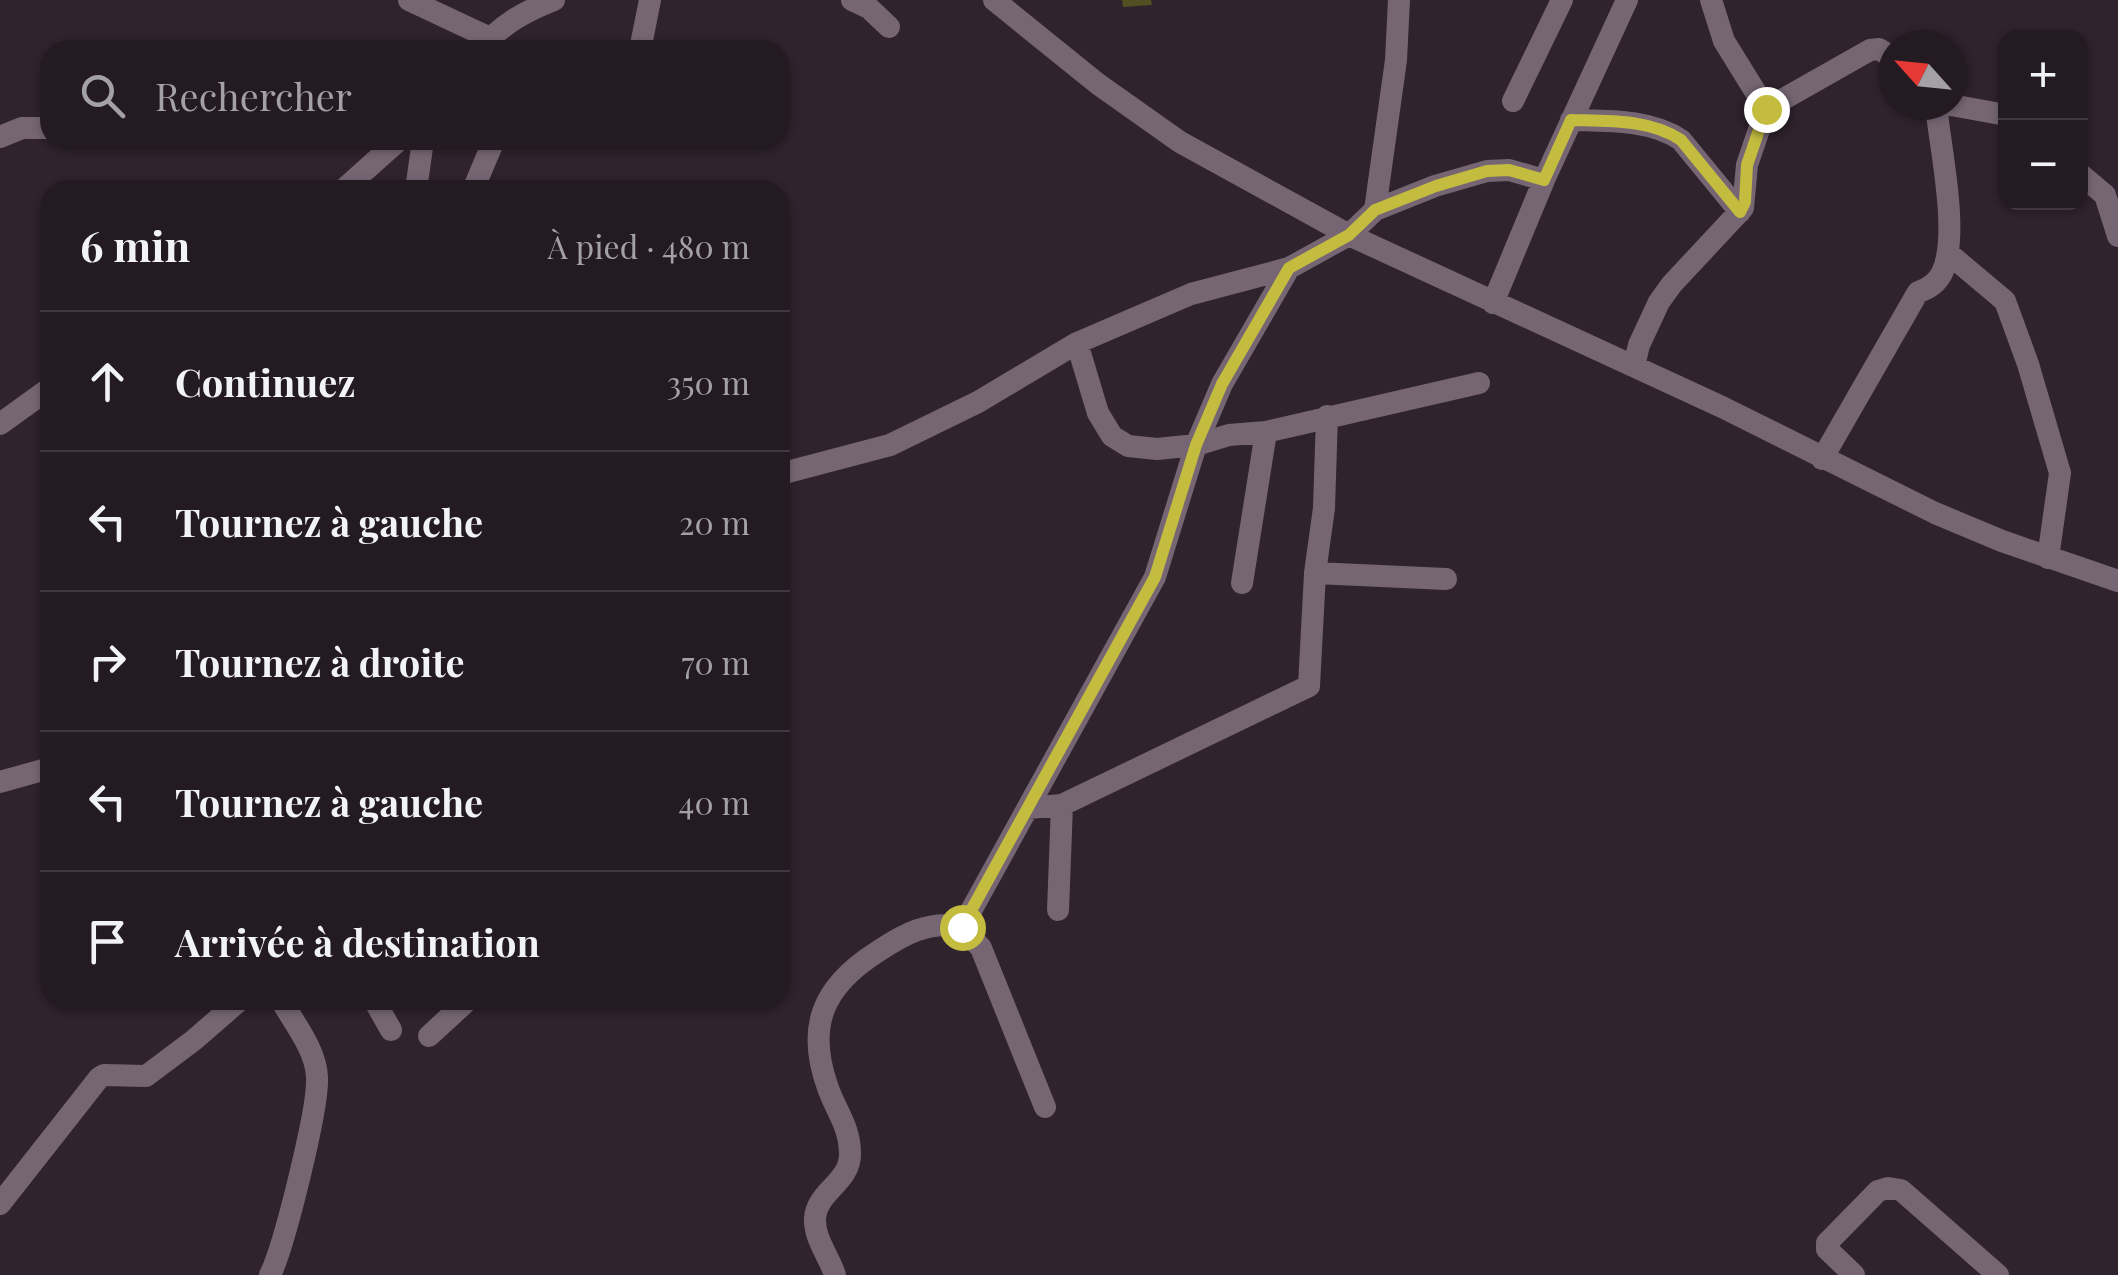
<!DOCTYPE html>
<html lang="fr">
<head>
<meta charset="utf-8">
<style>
	body { margin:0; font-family:"Playfair Display",serif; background:#2f272f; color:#f1f3f6 }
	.controls { position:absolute; right:30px; top:30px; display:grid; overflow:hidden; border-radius:20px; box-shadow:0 2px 8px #0004 }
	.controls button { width:90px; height:90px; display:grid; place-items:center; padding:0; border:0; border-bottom:2px solid #403840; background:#231a22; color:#f1f3f6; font:50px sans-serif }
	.compass { position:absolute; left:1878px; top:30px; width:90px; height:90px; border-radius:50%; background:#231a22; box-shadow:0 2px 8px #0004; rotate:297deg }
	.stop { position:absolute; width:30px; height:30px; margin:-22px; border:8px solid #c4bc3e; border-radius:50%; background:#fff }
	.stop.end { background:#c4bc3e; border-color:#fff; box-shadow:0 2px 10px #0008 }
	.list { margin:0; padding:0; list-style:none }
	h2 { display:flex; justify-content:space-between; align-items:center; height:130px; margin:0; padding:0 40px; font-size:42px }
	h2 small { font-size:32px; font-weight:400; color:#a3a1a5 }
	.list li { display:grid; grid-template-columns:65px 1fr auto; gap:30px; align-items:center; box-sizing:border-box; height:140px; padding:0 40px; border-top:2px solid #403840 }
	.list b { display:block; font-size:38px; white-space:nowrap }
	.list em { font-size:32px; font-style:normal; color:#a3a1a5 }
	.icon { flex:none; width:55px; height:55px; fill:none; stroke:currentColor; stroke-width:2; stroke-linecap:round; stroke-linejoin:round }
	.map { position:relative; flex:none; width:2118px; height:1275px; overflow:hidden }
	.search { position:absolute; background:#231a22; box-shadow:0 2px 8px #0004; left:40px; top:40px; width:750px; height:110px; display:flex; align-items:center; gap:25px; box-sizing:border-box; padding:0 35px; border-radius:30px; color:#a3a1a5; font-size:38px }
	.panel { position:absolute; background:#231a22; box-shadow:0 2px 8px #0004; left:40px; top:180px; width:750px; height:830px; border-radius:30px }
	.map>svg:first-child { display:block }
	.building { fill:#524f22 }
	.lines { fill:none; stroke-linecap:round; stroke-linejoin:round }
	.minor { stroke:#766674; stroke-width:22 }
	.route { stroke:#c4bc3e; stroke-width:12 }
</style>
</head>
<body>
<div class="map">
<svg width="2118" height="1275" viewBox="0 0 2118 1275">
	<rect width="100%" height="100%" fill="#2f232d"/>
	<path class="building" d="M 1122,0 L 1151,0 L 1152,5 L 1123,7 Z"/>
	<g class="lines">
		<path class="minor" d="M 409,0 L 490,38
			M 852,0 L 869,8 L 889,27
			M 994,0 L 1098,84 L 1180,142 L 1349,235 L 1722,407 L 1935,513 L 2002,541 L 2118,581
			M 481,50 C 499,25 526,11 554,0
			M 640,50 L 650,0
			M 1513,101 L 1562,0
			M 1936,106 L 1951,105 L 2006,115
			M 1766,109 L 1870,50 L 1879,49 L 1893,58
			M 1571,120 C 1607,121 1650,119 1681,140 L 1740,212
			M 0,137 L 22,128 L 50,128
			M 2080,174 L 2105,195 L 2118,236
			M 343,190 L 399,140
			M 416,190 L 423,140
			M 473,190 L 494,140
			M 1375,210 L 1396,60 L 1399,0
			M 1948,253 L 2005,301 L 2028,364 L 2060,473 L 2048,558
			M 1493,303 L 1544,180 L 1627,0
			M 1077,343 L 1098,413 L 1112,436 L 1128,446 L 1157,449 L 1196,445 L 1229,435 L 1266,432 L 1479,383
			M 1634,366 L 1639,345 L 1659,302 L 1672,284 L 1743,208 L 1747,165 L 1766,109 L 1724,41 L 1711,0
			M 0,424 L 50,388
			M 1822,459 L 1918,292 C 1928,289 1937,283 1942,273 C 1960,235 1940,148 1936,105
			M 780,474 L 890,445 L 978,402 L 1077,343 L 1191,294 L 1289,268 L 1349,235 L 1375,210 L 1435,186 L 1487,171 L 1509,170 L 1544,180
			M 1315,573 L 1446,579
			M 1242,583 L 1266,432
			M 0,782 L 50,768
			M 1028,808 L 1062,805 L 1309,686 L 1315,573 L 1324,508 L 1327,416
			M 1058,910 L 1062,805
			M 374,1000 L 391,1030
			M 429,1036 L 468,1000
			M 1045,1107 L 981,948 L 962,927 L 1155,577 L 1196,445 L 1222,384 L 1289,268
			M 0,1204 L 99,1078 L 104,1075 L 146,1076 L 194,1040 L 240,1000
			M 270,1275 C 284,1247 319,1107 317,1077 C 316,1050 294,1023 281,1000
			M 835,1275 C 829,1256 814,1239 815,1218 C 817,1191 851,1182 850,1153 C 850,1127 836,1111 828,1088 C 806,1027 822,987 877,952 C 904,934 929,920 962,927
			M 1854,1275 L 1827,1249 L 1827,1243 L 1878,1191 L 1888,1188 L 1901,1190 L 1998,1275"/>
	</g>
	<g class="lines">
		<path class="route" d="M 962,927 L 1155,577 L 1196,445 L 1222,384 L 1289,268 L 1349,235 L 1375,210 L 1436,186 L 1487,171 L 1509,170 L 1544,180 L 1571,120 C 1607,121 1650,119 1681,140 L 1740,212 L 1745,202 L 1747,165 L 1766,109"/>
	</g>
</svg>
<div class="controls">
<button>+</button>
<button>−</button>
</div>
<svg class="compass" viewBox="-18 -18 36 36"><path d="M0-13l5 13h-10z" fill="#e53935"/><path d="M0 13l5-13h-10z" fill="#a3a1a5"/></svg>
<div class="stop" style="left:962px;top:927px"></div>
<div class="stop end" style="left:1766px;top:109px"></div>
<div class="search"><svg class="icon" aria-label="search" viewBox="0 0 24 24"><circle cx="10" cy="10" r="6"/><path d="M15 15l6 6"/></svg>Rechercher</div>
<section class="panel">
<h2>6 min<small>À pied · 480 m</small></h2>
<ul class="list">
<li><svg class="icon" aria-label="ahead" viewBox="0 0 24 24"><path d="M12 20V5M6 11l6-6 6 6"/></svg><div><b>Continuez</b></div><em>350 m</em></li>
<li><svg class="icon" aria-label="left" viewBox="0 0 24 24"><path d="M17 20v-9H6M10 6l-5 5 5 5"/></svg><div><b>Tournez à gauche</b></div><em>20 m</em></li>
<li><svg class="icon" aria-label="right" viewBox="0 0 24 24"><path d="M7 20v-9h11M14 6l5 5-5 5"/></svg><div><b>Tournez à droite</b></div><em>70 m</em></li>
<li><svg class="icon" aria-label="left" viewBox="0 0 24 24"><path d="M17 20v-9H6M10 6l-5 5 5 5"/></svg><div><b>Tournez à gauche</b></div><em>40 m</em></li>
<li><svg class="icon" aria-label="arrive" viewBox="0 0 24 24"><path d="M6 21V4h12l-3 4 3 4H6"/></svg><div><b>Arrivée à destination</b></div></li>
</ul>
</section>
</div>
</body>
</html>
